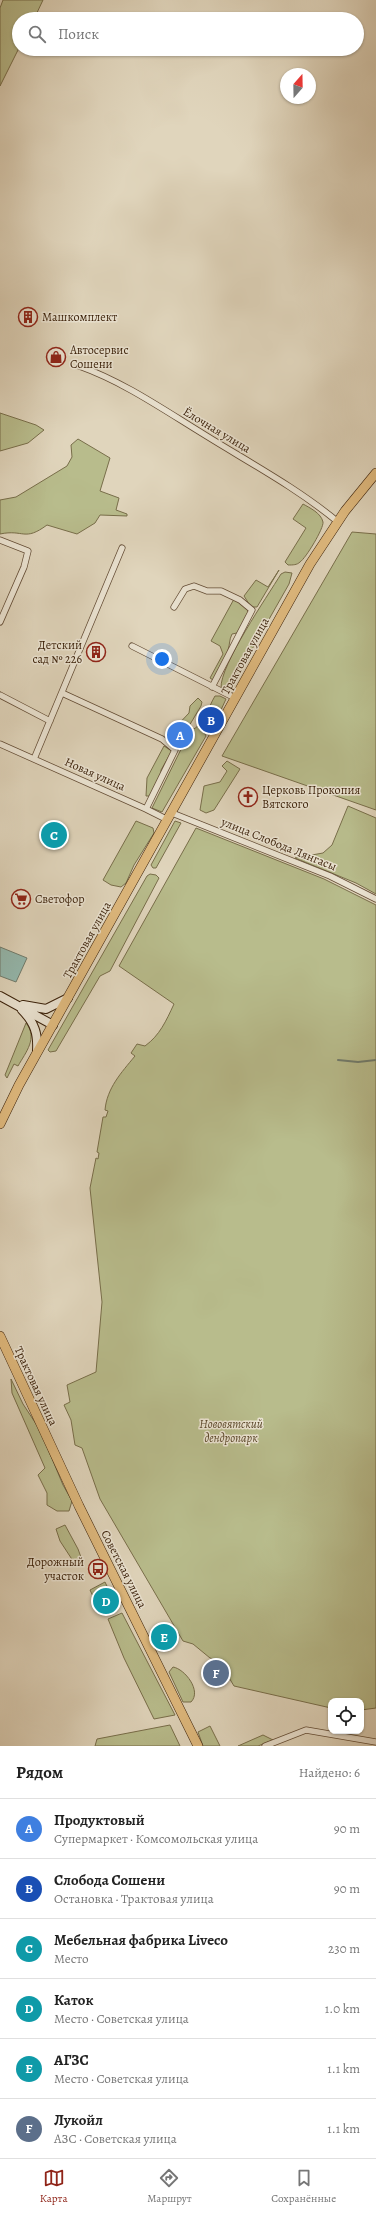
<!DOCTYPE html>
<html lang="ru">
<head>
<meta charset="utf-8">
<style>
	body { margin:0; font-family:Alegreya,serif; background:#f2f2f2; color:#222 }
	.controls { position:absolute; right:12px; bottom:12px; display:grid; overflow:hidden; border-radius:8px; box-shadow:0 1px 3px #0004 }
	.controls button { width:36px; height:36px; display:grid; place-items:center; padding:0; border:0; border-bottom:1px solid #e0e0e0; background:#fff; color:#222; font:20px sans-serif }
	.compass { position:absolute; left:280px; top:68px; width:36px; height:36px; border-radius:50%; background:#fff; box-shadow:0 1px 3px #0004; rotate:20deg }
	.you { position:absolute; left:162px; top:659px; width:14px; height:14px; margin:-10px; border:3px solid #fff; border-radius:50%; background:#1a73e8; box-shadow:0 0 0 6px #1a73e833 }
	.badge { display:grid; place-items:center; width:26px; height:26px; border-radius:50%; background:#8f2418; color:#fff; font-size:13px; font-weight:700 }
	.pin { position:absolute; translate:-50% -50%; border:2px solid #fff; box-shadow:0 1px 4px #0006 }
	.list { margin:0; padding:0; list-style:none }
	h2 { display:flex; justify-content:space-between; align-items:center; height:52px; margin:0; padding:0 16px; font-size:17px }
	h2 small { font-size:13px; font-weight:400; color:#767676 }
	.list li { display:grid; grid-template-columns:26px 1fr auto; gap:12px; align-items:center; box-sizing:border-box; height:60px; padding:0 16px; border-top:1px solid #e0e0e0 }
	.list b { display:block; font-size:15px; white-space:nowrap }
	.list p { margin:0; font-size:13px; white-space:nowrap; color:#767676 }
	.list em { font-size:13px; font-style:normal; color:#767676 }
	.icon { flex:none; width:22px; height:22px; fill:none; stroke:currentColor; stroke-width:2; stroke-linecap:round; stroke-linejoin:round }
	.map { position:relative; flex:none; width:376px; height:1746px; overflow:hidden }
	.search { position:absolute; background:#fff; box-shadow:0 1px 3px #0004; left:12px; right:12px; top:12px; height:44px; display:flex; align-items:center; gap:10px; box-sizing:border-box; padding:0 14px; border-radius:22px; color:#767676; font-size:15px }
	.sheet { height:412px; background:#fff }
	nav { display:flex; justify-content:space-around; align-items:center; box-sizing:border-box; height:56px; border-top:1px solid #e0e0e0; background:#fff; font-size:11px; color:#767676 }
	nav a { display:grid; justify-items:center; gap:2px }
	nav .on { color:#8f2418 }
	.map>svg:first-child { display:block }
	.green { fill:#b8bc8c; stroke:#786e4a }
	.water { fill:#94b9af; stroke:#707b6c }
	.lines { fill:none; stroke-linecap:round; stroke-linejoin:round }
	.stream { stroke:#707b6c; stroke-width:2 }
	.minor-casing { stroke:#634c35; stroke-width:7 }
	.secondary-casing { stroke:#391f08; stroke-width:10 }
	.primary-casing { stroke:#391f08; stroke-width:10 }
	.minor { stroke:#ebe4d3; stroke-width:5.5 }
	.secondary { stroke:#ebe4d3; stroke-width:8 }
	.primary { stroke:#e0ba7e; stroke-width:9 }
	.labels { text-anchor:middle; dominant-baseline:central; stroke-width:3; stroke-linejoin:round; paint-order:stroke }
	.poi-label { font-size:12px; fill:#391f08; stroke:#ebe4d3; text-anchor:start }
	.street-label { font-size:12px; fill:#391f08; stroke:#ebe4d3 }
	.park-label { font-size:12px; font-style:italic; fill:#594629; stroke:#ebe4d3 }
</style>
</head>
<body>
<div class="map">
<svg width="376" height="1746" viewBox="0 0 376 1746">
	<rect width="100%" height="100%" fill="#e0d5bc"/>
	<filter id="stains"><feTurbulence type="fractalNoise" baseFrequency=".005" numOctaves="4"/><feColorMatrix values="0 0 0 0 .2 0 0 0 0 .09 0 0 0 0 .02 0 0 0 .5 -.17"/></filter>
	<radialGradient id="worn" r=".72"><stop offset=".6" stop-color="#630" stop-opacity="0"/><stop offset="1" stop-color="#630" stop-opacity=".3"/></radialGradient>
	<path class="green" d="M 3,0 L 43,0 L 34,19 L 19,19 L 19,48 L 0,86 L 0,8 Z
		M 0,413 L 36,425 L 44,430 L 28,443 L 0,451 Z
		M 78,439 L 110,458 L 100,491 L 119,498 L 116,510 L 127,514 L 127,516 L 100,515 L 95,523 L 77,534 L 47,525 C 24,542 24,529 0,534 L 0,500 L 16,497 L 67,466 L 72,457 L 71,445 Z
		M 303,504 C 310,508 321,513 323,522 C 324,528 306,558 300,562 C 297,565 293,565 288,565 L 285,562 L 306,528 L 293,519 Z
		M 352,532 L 376,534 L 376,810 L 222,756 Z
		M 279,570 L 257,607 L 251,607 L 244,596 L 256,580 L 268,587 Z
		M 285,572 L 292,573 L 289,584 L 230,688 L 226,690 L 221,688 C 220,665 267,597 281,574 Z
		M 234,599 L 248,608 L 248,614 L 237,633 L 232,634 C 229,640 230,644 228,650 C 225,661 218,671 213,680 L 210,678 L 223,654 L 220,646 L 211,641 Z
		M 215,696 L 220,696 L 226,699 L 220,712 L 209,716 L 202,728 L 206,736 L 162,812 L 152,808 L 190,731 C 206,724 207,709 215,696 Z
		M 198,698 L 202,702 L 201,706 L 180,741 L 174,741 L 171,738 L 172,731 L 189,713 L 190,706 Z
		M 164,746 L 172,751 L 161,770 L 161,778 L 152,796 L 146,796 L 147,778 Z
		M 227,761 L 240,769 L 214,810 L 206,813 L 200,810 L 204,786 L 220,782 L 227,771 L 222,766 Z
		M 348,806 L 376,818 L 376,894 L 356,883 L 295,858 L 323,853 L 332,845 Z
		M 136,821 L 153,828 L 154,833 L 134,865 L 126,883 L 121,887 L 111,885 L 103,880 Z
		M 175,821 L 181,823 L 156,868 L 153,868 L 151,865 Z
		M 196,828 L 324,879 L 376,905 L 376,1708 L 361,1710 L 361,1701 L 331,1701 L 331,1708 L 234,1686 L 219,1661 L 210,1658 L 193,1644 L 183,1641 L 100,1499 L 82,1448 L 75,1445 L 71,1420 L 64,1405 L 70,1402 L 67,1385 L 96,1372 L 102,1302 L 90,1188 L 96,1158 L 98,1159 L 99,1153 L 97,1152 L 103,1117 L 106,1117 L 108,1111 L 105,1110 C 107,1088 121,1073 135,1056 L 131,1053 L 137,1044 L 145,1046 C 160,1035 166,1021 174,1004 L 119,966 Z
		M 150,874 L 156,875 L 159,878 L 110,971 L 100,976 L 56,1051 L 50,1052 L 48,1050 L 147,876 Z
		M 26,1023 C 38,1038 26,1052 18,1066 L 14,1064 L 7,1078 L 5,1075 Z
		M 11,1379 L 23,1404 L 40,1430 L 63,1485 L 72,1501 L 69,1511 L 57,1511 L 47,1505 L 47,1493 L 38,1475 L 45,1468 L 12,1393 Z
		M 65,1525 L 78,1549 L 82,1560 L 75,1564 L 60,1541 L 56,1529 Z
		M 105,1582 L 115,1603 L 100,1611 L 90,1590 Z
		M 122,1613 L 175,1715 L 154,1719 L 124,1658 L 108,1619 Z
		M 173,1667 C 185,1669 202,1691 191,1702 L 183,1702 L 169,1672 Z
		M 170,1725 L 180,1746 L 95,1746 L 97,1739 Z
		M 210,1726 L 220,1746 L 203,1746 L 198,1732 Z
		M 263,1735 L 273,1740 L 258,1746 L 238,1746 Z"/>
	<path class="water" d="M 0,947 L 27,958 L 16,982 L 0,976 Z"/>
	<g class="lines">
		<path class="stream" d="M 338,1060 L 358,1062 L 376,1060"/>
		<defs>
			<path id="minor" d="M 79,366 C 124,382 164,410 205,435 C 250,463 297,488 338,522
				M 0,540 L 28,551 L 24,567 L 0,622
				M 174,607 L 185,589 L 194,586 L 207,591 L 221,591 L 240,600 L 252,610 L 212,687
				M 132,646 L 235,698
				M 62,693 L 162,739 L 175,750 L 146,809 L 168,820
				M 0,695 L 50,721
				M 0,744 L 146,809
				M 34,759 L 122,548
				M 172,813 L 330,876 L 376,899
				M 265,1746 L 306,1730 L 376,1742"/>
			<path id="secondary" d="M 0,996 L 53,1025
				M 23,1005 L 46,1009 L 68,998
				M 22,1010 C 35,1023 38,1034 37,1051"/>
			<path id="primary" d="M 0,1124 L 19,1085 L 310,564 L 345,511 L 376,473
				M 0,1336 L 79,1506 L 198,1746"/>
		</defs>
		<use href="#minor" class="minor-casing"/>
		<use href="#secondary" class="secondary-casing"/>
		<use href="#primary" class="primary-casing"/>
		<use href="#minor" class="minor"/>
		<use href="#secondary" class="secondary"/>
		<use href="#primary" class="primary"/>
	</g>
	<defs>
		<symbol id="building-ring" viewBox="-11 -11 22 22"><circle r="9.5" fill="#ebe4d3" stroke="#8f2418" stroke-width="1.5"/><path d="M-4-6H4V6H1V3H-1V6H-4ZM-2.5-4.3h1.7v1.8h-1.7ZM.8-4.3h1.7v1.8H.8ZM-2.5-1h1.7V.8h-1.7ZM.8-1h1.7V.8H.8Z" fill="#8f2418"/></symbol>
		<symbol id="shop-ring" viewBox="-11 -11 22 22"><circle r="9.5" fill="#ebe4d3" stroke="#8f2418" stroke-width="1.5"/><path d="M-5-2.5h2.3a2.7 3.5 0 0 1 5.4 0H5L5.5 6h-11ZM-1.5-2.5h3a1.5 2.3 0 0 0-3 0Z" fill="#8f2418"/></symbol>
		<symbol id="church-ring" viewBox="-11 -11 22 22"><circle r="9.5" fill="#ebe4d3" stroke="#8f2418" stroke-width="1.5"/><path d="M-1.2-6h2.4v3.5h3.3v2.4h-3.3V6h-2.4V-.1h-3.3v-2.4h3.3Z" fill="#8f2418"/></symbol>
		<symbol id="supermarket-ring" viewBox="-11 -11 22 22"><circle r="9.5" fill="#ebe4d3" stroke="#8f2418" stroke-width="1.5"/><path d="M-6-5.5h2.5l.6 2H6L4.5 2H-2.5L-4.4-4H-6ZM-1.5 3.2a1.3 1.3 0 1 0 .1 0ZM3 3.2a1.3 1.3 0 1 0 .1 0Z" fill="#8f2418"/></symbol>
		<symbol id="bus-ring" viewBox="-11 -11 22 22"><circle r="9.5" fill="#ebe4d3" stroke="#8f2418" stroke-width="1.5"/><path d="M-5-6H5V4H4V6H2V4H-2V6H-4V4H-5ZM-3.5-4V0h7V-4ZM-3.5 1.2v1.5H-2V1.2ZM2 1.2v1.5H3.5V1.2Z" fill="#8f2418"/></symbol>
	</defs>
	<g fill-rule="evenodd">
		<use href="#building-ring" x="17" y="306" width="22" height="22"/>
		<use href="#shop-ring" x="45" y="346" width="22" height="22"/>
		<use href="#building-ring" x="85" y="641" width="22" height="22"/>
		<use href="#church-ring" x="237" y="786" width="22" height="22"/>
		<use href="#supermarket-ring" x="10" y="888" width="22" height="22"/>
		<use href="#bus-ring" x="87" y="1558" width="22" height="22"/>
	</g>
	<g class="labels">
		<g class="poi-label">
			<text x="42" y="317">Машкомплект</text>
			<text x="70" y="350">Автосервис<tspan x="70" dy="14">Сошени</tspan></text>
			<text x="82" y="645" text-anchor="end">Детский<tspan x="82" dy="14">сад № 226</tspan></text>
			<text x="262" y="790">Церковь Прокопия<tspan x="262" dy="14">Вятского</tspan></text>
			<text x="35" y="899">Светофор</text>
			<text x="84" y="1562" text-anchor="end">Дорожный<tspan x="84" dy="14">участок</tspan></text>
		</g>
		<g class="street-label">
			<text transform="translate(217 430) rotate(31)">Ёлочная улица</text>
			<text transform="translate(245 656) rotate(-61)">Трактовая улица</text>
			<text transform="translate(95 774) rotate(24)">Новая улица</text>
			<text transform="translate(279 844) rotate(22)">улица Слобода Лянгасы</text>
			<text transform="translate(87 940) rotate(-61)">Трактовая улица</text>
			<text transform="translate(36 1386) rotate(65)">Трактовая улица</text>
			<text transform="translate(124 1569) rotate(63)">Советская улица</text>
		</g>
		<g class="park-label">
			<text x="231" y="1424">Нововятский<tspan x="231" dy="14">дендропарк</tspan></text>
		</g>
	</g>
	<rect width="100%" height="100%" filter="url(#stains)"/>
	<rect width="100%" height="100%" fill="url(#worn)"/>
</svg>
<div class="controls">
<button><svg class="icon" aria-label="locate" viewBox="0 0 24 24"><circle cx="12" cy="12" r="6"/><path d="M12 2v4M12 18v4M2 12h4M18 12h4"/></svg></button>
</div>
<svg class="compass" viewBox="-18 -18 36 36"><path d="M0-13l5 13h-10z" fill="#e53935"/><path d="M0 13l5-13h-10z" fill="#767676"/></svg>
<div class="you"></div>
<div class="pin badge" style="left:180px;top:735px;background:#3f7fe0">A</div>
<div class="pin badge" style="left:211px;top:720px;background:#1a4fb4">B</div>
<div class="pin badge" style="left:54px;top:835px;background:#0f9aa8">C</div>
<div class="pin badge" style="left:106px;top:1601px;background:#0f9aa8">D</div>
<div class="pin badge" style="left:164px;top:1637px;background:#0f9aa8">E</div>
<div class="pin badge" style="left:216px;top:1673px;background:#5c6f8a">F</div>
<div class="search"><svg class="icon" aria-label="search" viewBox="0 0 24 24"><circle cx="10" cy="10" r="6"/><path d="M15 15l6 6"/></svg>Поиск</div>
</div>
<section class="sheet">
<h2>Рядом<small>Найдено: 6</small></h2>
<ul class="list">
<li><span class="badge" style="background:#3f7fe0">A</span><div><b>Продуктовый</b><p>Супермаркет · Комсомольская улица</p></div><em>90 m</em></li>
<li><span class="badge" style="background:#1a4fb4">B</span><div><b>Слобода Сошени</b><p>Остановка · Трактовая улица</p></div><em>90 m</em></li>
<li><span class="badge" style="background:#0f9aa8">C</span><div><b>Мебельная фабрика Liveco</b><p>Место</p></div><em>230 m</em></li>
<li><span class="badge" style="background:#0f9aa8">D</span><div><b>Каток</b><p>Место · Советская улица</p></div><em>1.0 km</em></li>
<li><span class="badge" style="background:#0f9aa8">E</span><div><b>АГЗС</b><p>Место · Советская улица</p></div><em>1.1 km</em></li>
<li><span class="badge" style="background:#5c6f8a">F</span><div><b>Лукойл</b><p>АЗС · Советская улица</p></div><em>1.1 km</em></li>
</ul>
</section>
<nav>
<a class="on"><svg class="icon" aria-label="map" viewBox="0 0 24 24"><path d="M3 6l6-2 6 2 6-2v14l-6 2-6-2-6 2zM9 4v14M15 6v14"/></svg>Карта</a>
<a><svg class="icon" aria-label="directions" viewBox="0 0 24 24"><path d="M12 3l9 9-9 9-9-9zM9 14v-3h6M13 9l2 2-2 2"/></svg>Маршрут</a>
<a><svg class="icon" aria-label="saved" viewBox="0 0 24 24"><path d="M7 4h10v16l-5-4-5 4z"/></svg>Сохранённые</a>
</nav>
</body>
</html>
